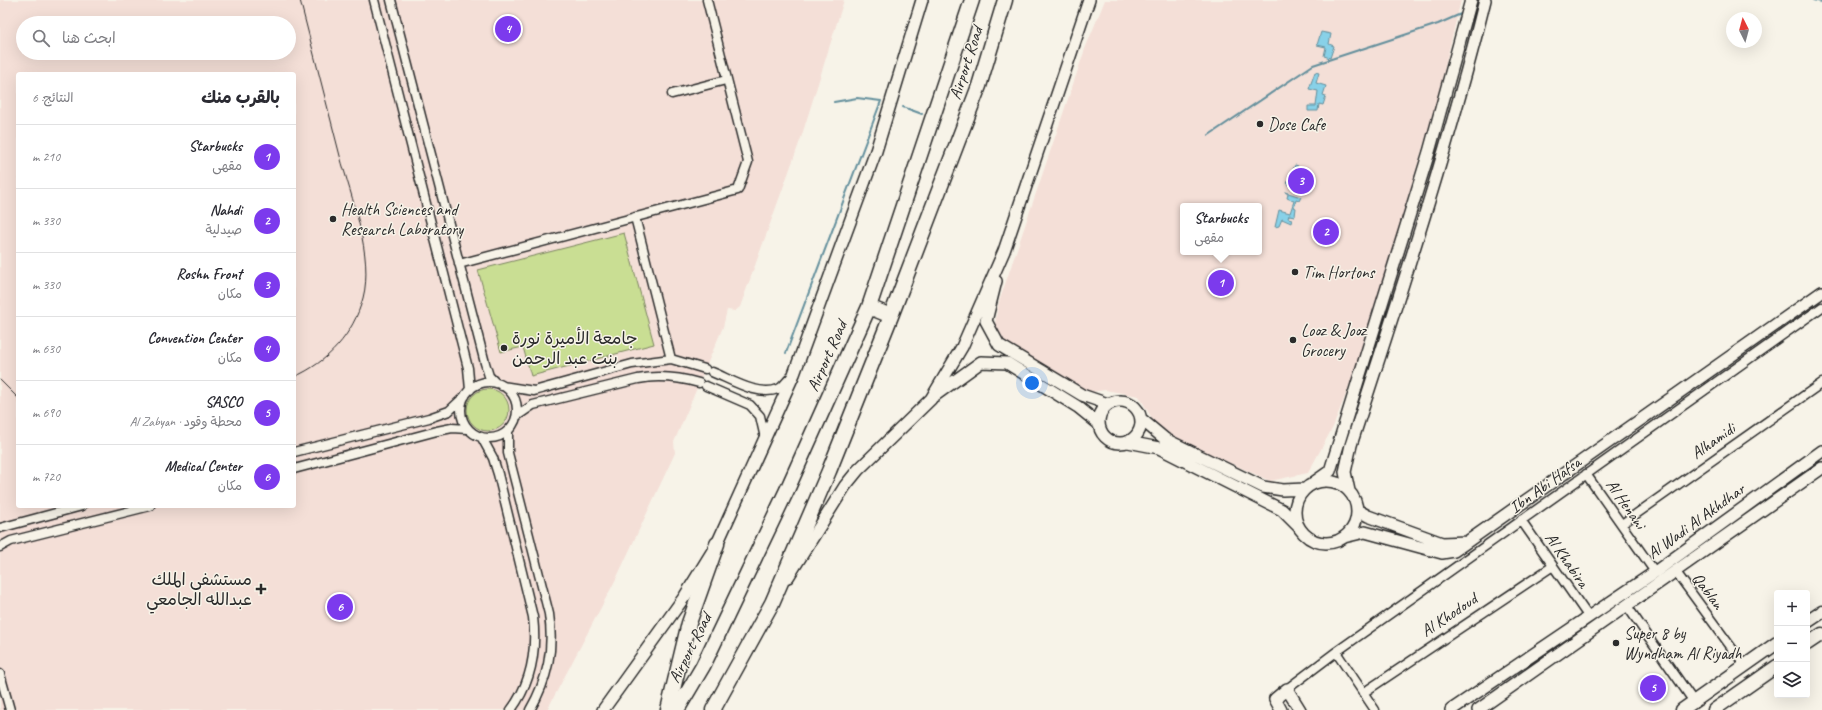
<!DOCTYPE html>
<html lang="ar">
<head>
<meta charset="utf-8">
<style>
	body { margin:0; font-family:Caveat,"Playpen Sans Arabic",sans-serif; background:#f7f7f7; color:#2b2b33; direction:rtl }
	.controls { position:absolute; right:12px; bottom:12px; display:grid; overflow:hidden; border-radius:4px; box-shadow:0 4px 16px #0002 }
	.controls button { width:36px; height:36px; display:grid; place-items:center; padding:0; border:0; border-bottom:1px solid #e1e1e2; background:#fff; color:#2b2b33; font:20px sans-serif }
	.compass { position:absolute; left:1726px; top:12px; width:36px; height:36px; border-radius:50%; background:#fff; box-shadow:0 4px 16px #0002; rotate:354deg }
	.you { position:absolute; left:1032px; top:383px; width:14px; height:14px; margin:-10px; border:3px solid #fff; border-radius:50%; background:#1a73e8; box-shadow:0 0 0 6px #1a73e833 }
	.badge { display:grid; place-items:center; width:26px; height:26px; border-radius:50%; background:#7c3aed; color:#fff; font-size:13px; font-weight:700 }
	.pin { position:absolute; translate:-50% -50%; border:2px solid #fff; box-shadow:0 1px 4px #0006 }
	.popup { position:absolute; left:1180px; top:203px; width:82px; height:52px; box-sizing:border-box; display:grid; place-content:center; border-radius:4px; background:#fff; filter:drop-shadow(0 1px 3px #0005); font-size:13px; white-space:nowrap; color:#7c7c81 }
	.popup b { font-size:15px; color:#2b2b33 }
	.popup::after { content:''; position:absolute; left:50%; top:100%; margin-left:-8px; border:8px solid transparent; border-top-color:#fff }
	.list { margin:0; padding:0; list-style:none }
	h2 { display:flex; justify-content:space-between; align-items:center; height:52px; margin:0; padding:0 16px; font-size:17px }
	h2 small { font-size:13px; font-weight:400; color:#7c7c81 }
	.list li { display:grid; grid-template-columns:26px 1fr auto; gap:12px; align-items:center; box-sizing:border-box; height:64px; padding:0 16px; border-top:1px solid #e1e1e2 }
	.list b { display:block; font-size:15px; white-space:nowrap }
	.list p { margin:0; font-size:13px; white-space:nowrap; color:#7c7c81 }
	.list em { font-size:13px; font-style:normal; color:#7c7c81 }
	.icon { flex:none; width:22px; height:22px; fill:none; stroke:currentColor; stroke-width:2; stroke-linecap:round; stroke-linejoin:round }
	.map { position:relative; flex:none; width:1822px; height:710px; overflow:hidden; direction:ltr }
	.search { position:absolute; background:#fff; box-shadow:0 4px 16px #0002; left:16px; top:16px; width:280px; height:44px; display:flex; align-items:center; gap:10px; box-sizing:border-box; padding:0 14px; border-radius:22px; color:#7c7c81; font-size:15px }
	.panel { position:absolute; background:#fff; box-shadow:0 4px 16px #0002; left:16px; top:72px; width:280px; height:436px; border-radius:4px; direction:rtl }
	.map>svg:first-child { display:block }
	.built { fill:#f4dfd7; fill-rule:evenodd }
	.green { fill:#c9de93; stroke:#7a845f }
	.water { fill:#88d1e8; stroke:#638f9c }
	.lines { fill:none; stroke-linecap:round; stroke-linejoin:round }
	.stream { stroke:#638f9c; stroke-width:2 }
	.street-casing { stroke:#2b2b2b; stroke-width:11 }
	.secondary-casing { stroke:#2b2b2b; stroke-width:14 }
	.primary-casing { stroke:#2b2b2b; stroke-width:15 }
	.highway-casing { stroke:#2b2b2b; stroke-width:17 }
	.street { stroke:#f7f3e8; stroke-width:8 }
	.secondary { stroke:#f7f3e8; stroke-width:11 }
	.primary { stroke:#f7f3e8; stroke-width:12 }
	.highway { stroke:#f7f3e8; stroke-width:14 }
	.tram { stroke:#2b2b2b; stroke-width:1 }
	.poi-dot { fill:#2b2b2b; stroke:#f7f3e8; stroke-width:1.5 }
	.labels { text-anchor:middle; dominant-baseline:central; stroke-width:3; stroke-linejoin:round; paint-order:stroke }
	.street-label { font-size:17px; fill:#2b2b2b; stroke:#f7f3e8 }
	.poi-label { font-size:17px; fill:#2b2b2b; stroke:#f7f3e8; text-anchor:start }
</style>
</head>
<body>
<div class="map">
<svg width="1822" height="710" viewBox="0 0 1822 710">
	<rect width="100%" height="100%" fill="#f7f3e8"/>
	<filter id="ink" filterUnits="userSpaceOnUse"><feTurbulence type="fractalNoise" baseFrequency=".025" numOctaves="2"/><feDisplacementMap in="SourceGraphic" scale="8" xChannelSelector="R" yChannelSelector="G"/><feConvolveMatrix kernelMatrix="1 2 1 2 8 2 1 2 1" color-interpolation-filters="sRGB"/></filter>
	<g filter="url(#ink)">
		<path class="built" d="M 0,0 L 844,0 L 801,138 L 740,307 L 735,311 L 727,310 L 723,327 L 674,442 L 675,453 L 617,577 L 547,710 L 0,710 ZM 23,23 L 289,23 L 289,53 L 23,53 ZM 18,74 L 294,74 L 294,506 L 18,506 Z
			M 1105,0 L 1461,0 L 1437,100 L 1360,358 L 1333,427 L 1308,473 L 1270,481 L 1164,433 L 1154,422 L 1139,396 L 1105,390 L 1084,393 L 1006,346 L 998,334 L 995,325 L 996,316 L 999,302 L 1085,49 ZM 1183,206 L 1259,206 L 1259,252 L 1183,252 Z"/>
		<path class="green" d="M 624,233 L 654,344 L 531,376 L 523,347 L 501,352 L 478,270 Z
			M467 410a21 21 0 1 1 42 0a21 21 0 1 1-42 0Z"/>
		<path class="water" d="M 1321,32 L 1331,34 L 1329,44 L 1334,46 L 1330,58 L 1324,56 L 1326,47 L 1317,45 Z
			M 1315,72 L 1319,73 L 1316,83 L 1326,86 L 1323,95 L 1326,96 L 1323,105 L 1319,104 L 1318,111 L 1308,111 L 1308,106 L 1316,106 L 1318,91 L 1309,89 Z
			M 1295,165 L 1298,166 L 1294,181 L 1303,184 L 1301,190 L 1287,184 Z
			M 1285,192 L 1301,197 L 1299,201 L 1296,200 L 1294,207 L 1296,208 L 1295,216 L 1289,215 L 1288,218 L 1292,219 L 1291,223 L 1282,219 L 1279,226 L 1275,227 L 1279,210 L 1290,213 L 1294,201 L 1287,198 L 1288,194 Z"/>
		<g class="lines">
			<path class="stream" d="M 1813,0 L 1822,2
				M 903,107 L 922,114
				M 1209,135 L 1313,65 L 1438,24 L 1463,13
				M 786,353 L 881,101 L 857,98 L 834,102"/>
			<defs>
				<path id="street" d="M 374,0 L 468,368 L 470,390
					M 391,0 L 485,363 L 489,376 L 496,383
					M 672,94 L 726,80
					M 635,217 L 671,359
					M 459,264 L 738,190 L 748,162 L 707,0
					M 712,372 C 730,379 758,397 778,389 C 782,388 786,382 789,379
					M461 410a28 28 0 1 1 56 0a28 28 0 1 1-56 0Z
					M 502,386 L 534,391 L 632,364 L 671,359 L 705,369
					M 706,386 L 750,405 L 760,416 L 765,438
					M 517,416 L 533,405 L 638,379 C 660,375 678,377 699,383
					M 508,431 L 508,453 L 549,614 C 554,649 548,679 530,710
					M 482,438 L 493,458 L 498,474 L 533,617 C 537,651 532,682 511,710
					M 294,452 L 429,418 L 449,411 L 465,396
					M 294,469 L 437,431 L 452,428 L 467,429
					M 1586,474 L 1655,572
					M 1521,520 L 1588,616
					M 1622,524 L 1822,383
					M 0,528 L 82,506
					M 0,547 L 11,541 L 150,506
					M 1676,572 L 1745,666
					M 1627,606 L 1694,702
					M 1336,652 L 1375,710
					M 0,674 L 10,710
					M 1287,689 L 1336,652 L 1822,307
					M 1363,693 L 1553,566"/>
				<path id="secondary" d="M 996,281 L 986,321 L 999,345 L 1082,395 L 1108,404
					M 934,396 L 981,362 L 1007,363 L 1078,407 L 1099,424
					M1099 422a21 21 0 1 1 42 0a21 21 0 1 1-42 0Z
					M 1141,419 L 1165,439 L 1263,487 L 1283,490 L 1305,489
					M 1128,442 L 1159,448 L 1282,510 L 1298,526
					M1295 512a31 31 0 1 1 62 0a31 31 0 1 1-62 0Z
					M 1313,483 L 1330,471 L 1429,152 L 1471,0
					M 1349,491 L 1345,472 L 1351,445 C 1399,297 1448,150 1485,0
					M 1357,510 L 1368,516 L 1442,543 L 1467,542
					M 1344,537 L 1365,532 L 1442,553 L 1454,551 L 1822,292
					M 788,577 L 845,486 L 858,470 L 931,399 L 962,347 L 1004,251 L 1089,0
					M 603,710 L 685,596 L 717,544 L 794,374 L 876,151 L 922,0
					M 1281,710 L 1275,699 L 1287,689 L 1300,710
					M 1451,710 L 1655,572 L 1822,451
					M 1478,710 L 1822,468"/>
				<path id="primary" d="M 1807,622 L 1822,612
					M 1807,644 L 1822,634
					M 1682,710 L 1777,643
					M 1714,710 L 1777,666"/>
				<path id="highway" d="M 869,307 L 891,316
					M 668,710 L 689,623 L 717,544
					M 677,710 L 703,666 L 787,490 L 869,307 L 972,0
					M 713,710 L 772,603 L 829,471 L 891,316 L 979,86 L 1005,0"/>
			</defs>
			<use href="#street" class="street-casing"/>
			<use href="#secondary" class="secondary-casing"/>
			<use href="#primary" class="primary-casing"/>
			<use href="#highway" class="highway-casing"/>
			<use href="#street" class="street"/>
			<use href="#secondary" class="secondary"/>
			<use href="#primary" class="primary"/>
			<use href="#highway" class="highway"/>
			<path class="tram" d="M 294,377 C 328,362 353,335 363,298 C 374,257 351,196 340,156 C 327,104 313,52 300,0
				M 0,380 L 18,398"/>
		</g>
	</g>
	<g class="poi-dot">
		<circle cx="1260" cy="124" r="4"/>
		<circle cx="333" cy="219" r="4"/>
		<circle cx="1295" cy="272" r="4"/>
		<circle cx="1293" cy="340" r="4"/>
		<circle cx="504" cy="348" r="4"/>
		<path d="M259 583h4v4h4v4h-4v4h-4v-4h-4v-4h4z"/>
		<circle cx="1616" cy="643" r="4"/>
	</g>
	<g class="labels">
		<g class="street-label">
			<text transform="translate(966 63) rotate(-72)">Airport Road</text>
			<text transform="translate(827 356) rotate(-66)">Airport Road</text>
			<text transform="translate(1713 441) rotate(-35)">Alhamidi</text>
			<text transform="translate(1545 485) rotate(-36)">Ibn Abi Hafsa</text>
			<text transform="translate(1626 504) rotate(55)">Al Henani</text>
			<text transform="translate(1696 521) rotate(-36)">Al Wadi Al Akhdhar</text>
			<text transform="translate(1567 560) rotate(55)">Al Khabira</text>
			<text transform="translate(1708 591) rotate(53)">Qablan</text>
			<text transform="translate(1449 615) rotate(-34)">Al Khodoud</text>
			<text transform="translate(690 648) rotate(-63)">Airport Road</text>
		</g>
		<g class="poi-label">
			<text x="1268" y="124">Dose Cafe</text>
			<text x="341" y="209">Health Sciences and<tspan x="341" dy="20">Research Laboratory</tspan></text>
			<text x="1303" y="272">Tim Hortons</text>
			<text x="1301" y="330">Looz &amp; Jooz<tspan x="1301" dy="20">Grocery</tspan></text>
			<text x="512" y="338">جامعة الأميرة نورة<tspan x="512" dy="20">بنت عبد الرحمن</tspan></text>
			<text x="252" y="579" text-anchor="end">مستشفى الملك<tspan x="252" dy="20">عبدالله الجامعي</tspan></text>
			<text x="1624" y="633">Super 8 by<tspan x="1624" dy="20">Wyndham Al Riyadh</tspan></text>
		</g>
	</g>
</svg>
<div class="controls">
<button>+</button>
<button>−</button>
<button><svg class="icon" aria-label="layers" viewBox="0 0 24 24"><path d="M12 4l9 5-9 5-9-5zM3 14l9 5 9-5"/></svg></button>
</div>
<svg class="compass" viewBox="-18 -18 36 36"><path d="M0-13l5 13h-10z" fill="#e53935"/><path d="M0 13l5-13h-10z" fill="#7c7c81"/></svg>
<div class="you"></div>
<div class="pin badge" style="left:1221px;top:283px">1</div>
<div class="popup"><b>Starbucks</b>مقهى</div>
<div class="pin badge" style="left:1326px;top:232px">2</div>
<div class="pin badge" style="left:1301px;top:181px">3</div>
<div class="pin badge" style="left:508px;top:29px">4</div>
<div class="pin badge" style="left:1653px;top:688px">5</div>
<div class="pin badge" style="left:340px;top:607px">6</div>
<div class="search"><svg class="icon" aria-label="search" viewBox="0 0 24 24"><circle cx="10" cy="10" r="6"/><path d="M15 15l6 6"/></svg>ابحث هنا</div>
<section class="panel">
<h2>بالقرب منك<small>النتائج: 6</small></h2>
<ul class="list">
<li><span class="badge">1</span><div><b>Starbucks</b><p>مقهى</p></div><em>210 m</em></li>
<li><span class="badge">2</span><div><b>Nahdi</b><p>صيدلية</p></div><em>330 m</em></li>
<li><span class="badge">3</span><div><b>Roshn Front</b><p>مكان</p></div><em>330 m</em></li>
<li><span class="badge">4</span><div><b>Convention Center</b><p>مكان</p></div><em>630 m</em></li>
<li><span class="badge">5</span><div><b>SASCO</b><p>محطة وقود · Al Zabyan</p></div><em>690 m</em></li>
<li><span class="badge">6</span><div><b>Medical Center</b><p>مكان</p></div><em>720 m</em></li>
</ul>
</section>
</div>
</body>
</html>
